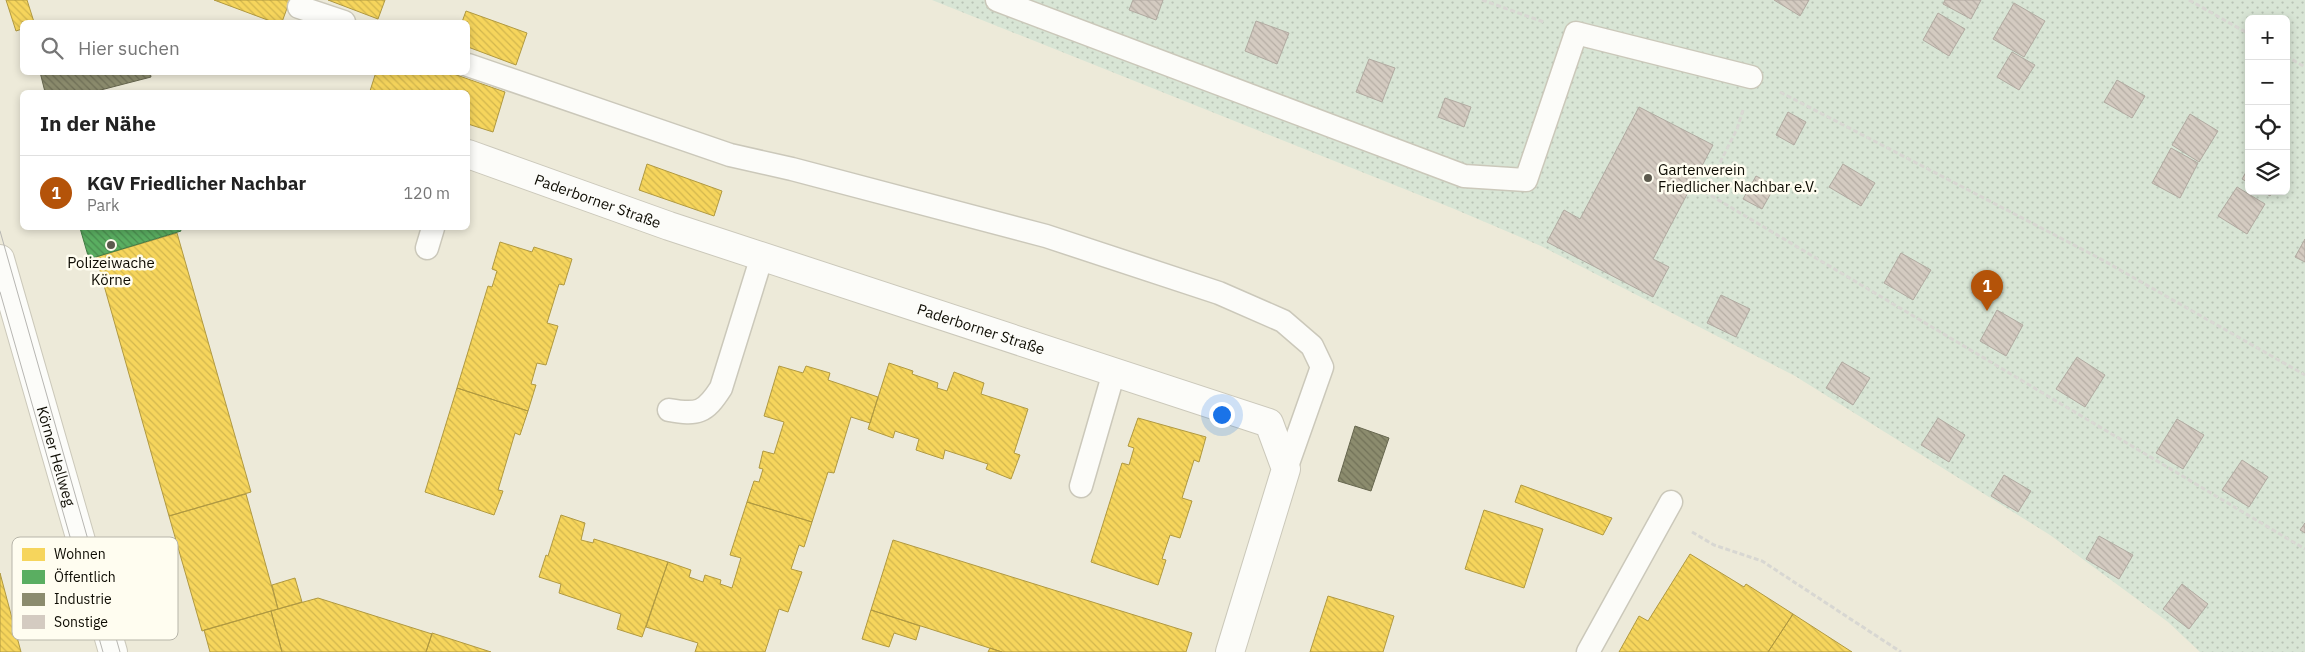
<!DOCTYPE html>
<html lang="de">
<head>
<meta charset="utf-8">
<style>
	body { margin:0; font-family:"IBM Plex Sans",sans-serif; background:#f2f2f2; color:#222 }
	.controls { position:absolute; right:15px; top:15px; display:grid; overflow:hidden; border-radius:8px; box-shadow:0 2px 8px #0003 }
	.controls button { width:45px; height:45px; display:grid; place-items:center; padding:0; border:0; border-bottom:1px solid #e0e0e0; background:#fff; color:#222; font:25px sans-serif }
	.you { position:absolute; left:1221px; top:414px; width:18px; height:18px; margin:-12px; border:4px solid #fff; border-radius:50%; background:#1a73e8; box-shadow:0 0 0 8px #1a73e833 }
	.badge { display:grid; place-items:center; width:32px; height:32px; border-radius:50%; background:#b45309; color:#fff; font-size:16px; font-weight:700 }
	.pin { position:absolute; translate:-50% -41px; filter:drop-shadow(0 1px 2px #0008) }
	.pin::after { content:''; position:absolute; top:26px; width:18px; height:15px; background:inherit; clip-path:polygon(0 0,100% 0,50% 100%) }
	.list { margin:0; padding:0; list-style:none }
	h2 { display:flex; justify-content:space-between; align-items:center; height:65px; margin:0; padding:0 20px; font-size:21px }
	h2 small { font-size:16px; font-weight:400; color:#767676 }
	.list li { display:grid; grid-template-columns:32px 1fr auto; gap:15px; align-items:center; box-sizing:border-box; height:75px; padding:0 20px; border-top:1px solid #e0e0e0 }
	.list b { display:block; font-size:19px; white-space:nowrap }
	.list p { margin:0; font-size:16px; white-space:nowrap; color:#767676 }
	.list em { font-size:16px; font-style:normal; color:#767676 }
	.icon { flex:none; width:28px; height:28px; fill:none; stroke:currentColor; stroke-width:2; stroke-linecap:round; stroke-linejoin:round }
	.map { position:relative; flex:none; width:2305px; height:652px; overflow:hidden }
	.search { position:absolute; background:#fff; box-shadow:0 2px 8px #0003; left:20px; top:20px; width:450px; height:55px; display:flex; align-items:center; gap:12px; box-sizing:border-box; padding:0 18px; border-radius:8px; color:#767676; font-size:19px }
	.panel { position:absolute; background:#fff; box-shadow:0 2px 8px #0003; left:20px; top:90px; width:450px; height:140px; border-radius:8px }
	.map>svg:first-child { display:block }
	.garden { fill:url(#garden-dots); fill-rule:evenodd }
	.homes { fill:url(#homes-back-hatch); stroke:#b09941 }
	.public { fill:url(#public-back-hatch); stroke:#437d45 }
	.industry { fill:url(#industry-back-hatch); stroke:#66664e }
	.building { fill:url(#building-back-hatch); stroke:#b1aaa1 }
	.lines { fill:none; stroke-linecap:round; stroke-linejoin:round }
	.service-casing { stroke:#cbc8ba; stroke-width:25 }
	.minor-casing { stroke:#cbc8ba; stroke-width:30 }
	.secondary-casing { stroke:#cbc8ba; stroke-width:30 }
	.path { stroke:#d8d7d2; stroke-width:3; stroke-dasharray:5 2.5; stroke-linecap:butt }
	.service { stroke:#fcfcf9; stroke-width:22 }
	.minor { stroke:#fcfcf9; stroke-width:28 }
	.secondary { stroke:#fcfcf9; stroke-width:28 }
	.tram { stroke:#b7b6b2; stroke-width:1 }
	.poi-dot { fill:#5c5a4e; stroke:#fffdf0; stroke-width:2 }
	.labels { text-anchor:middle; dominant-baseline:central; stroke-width:5; stroke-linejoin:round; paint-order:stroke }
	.poi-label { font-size:15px; fill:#0e0c03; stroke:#fffdf0; text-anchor:start }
	.street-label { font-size:15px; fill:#0e0c03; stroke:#fffdf0 }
	.key { fill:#fffdf0; stroke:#b7b5a9; stroke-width:1 }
	.key-label { font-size:14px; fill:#0e0c03 }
</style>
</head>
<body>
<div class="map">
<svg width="2305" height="652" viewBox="0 0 2305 652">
	<defs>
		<pattern id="garden-dots" width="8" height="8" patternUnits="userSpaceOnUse" patternTransform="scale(1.25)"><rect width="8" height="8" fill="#d8e5d5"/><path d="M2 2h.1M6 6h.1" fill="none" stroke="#b8c3b5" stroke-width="1.8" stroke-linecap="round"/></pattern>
		<pattern id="homes-back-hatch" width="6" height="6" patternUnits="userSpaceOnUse" patternTransform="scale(1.25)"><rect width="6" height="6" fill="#f6d55c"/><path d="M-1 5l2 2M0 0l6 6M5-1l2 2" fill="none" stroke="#d2b64e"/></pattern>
		<pattern id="public-back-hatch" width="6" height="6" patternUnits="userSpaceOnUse" patternTransform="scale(1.25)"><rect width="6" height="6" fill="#5aae61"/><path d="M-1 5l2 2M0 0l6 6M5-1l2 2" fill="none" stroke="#498c4e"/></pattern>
		<pattern id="industry-back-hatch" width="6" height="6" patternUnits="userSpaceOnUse" patternTransform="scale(1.25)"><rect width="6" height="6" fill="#8c8c6e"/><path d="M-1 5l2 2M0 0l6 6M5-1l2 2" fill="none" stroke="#717158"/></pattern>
		<pattern id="building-back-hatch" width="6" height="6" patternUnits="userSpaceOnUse" patternTransform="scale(1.25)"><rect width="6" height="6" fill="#d4cbc1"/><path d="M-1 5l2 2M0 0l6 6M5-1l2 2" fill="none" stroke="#b5ada4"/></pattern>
	</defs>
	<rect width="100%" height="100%" fill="#edead9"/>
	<path class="garden" d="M 932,0 L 2305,0 L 2305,652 L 2200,652 L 2168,622 L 2050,535 L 1795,376 L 1541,246 L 1452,208 ZM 2249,19 L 2286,19 L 2286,191 L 2249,191 Z"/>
	<path class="homes" d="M 6,0 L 27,0 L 34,22 L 22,22 L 22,29 L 16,31 Z
		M 214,0 L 290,0 L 282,22 L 273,22 Z
		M 328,0 L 385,0 L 378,19 Z
		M 466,11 L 527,33 L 516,65 L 468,47 L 468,22 L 462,22 Z
		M 376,72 L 448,72 L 505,92 L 493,132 L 468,124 L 468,92 L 375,92 L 370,91 Z
		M 647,164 L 722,191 L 714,216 L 639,190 Z
		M 177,233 L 251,492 L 169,516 L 96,257 Z
		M 500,242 L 532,252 L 534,247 L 572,259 L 564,285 L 559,284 L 547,323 L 558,326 L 546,365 L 537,363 L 531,384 L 536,385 L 528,411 L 457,388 L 488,286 L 492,287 L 497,271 L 492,269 Z
		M 889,363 L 913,371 L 912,374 L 938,383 L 937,388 L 947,391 L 954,372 L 984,383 L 981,394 L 1028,409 L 1014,453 L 1020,455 L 1011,479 L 986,469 L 988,464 L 945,450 L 943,459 L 916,450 L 919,439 L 895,431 L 893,438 L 868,429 Z
		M 779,366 L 803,373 L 806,366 L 830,373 L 828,380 L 878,397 L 870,423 L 851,417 L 834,473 L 828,472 L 812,522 L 747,502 L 754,481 L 759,482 L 763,469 L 759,468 L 763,451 L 774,454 L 784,422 L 764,416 Z
		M 457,388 L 528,411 L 520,435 L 515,433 L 498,490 L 503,491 L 494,515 L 425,492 Z
		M 1138,418 L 1206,437 L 1199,462 L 1194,460 L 1182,498 L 1192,501 L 1180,538 L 1170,535 L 1162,559 L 1166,560 L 1158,585 L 1091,562 L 1122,463 L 1129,465 L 1134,448 L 1128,446 Z
		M 1521,485 L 1606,516 L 1612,518 L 1603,535 L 1515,502 Z
		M 246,494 L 278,609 L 202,631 L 169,516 Z
		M 747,502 L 812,522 L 804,547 L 799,545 L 791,569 L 802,572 L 788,612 L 779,609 L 765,652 L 695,652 L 698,643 L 646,627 L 668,562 L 691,570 L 689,577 L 703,582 L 705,575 L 721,580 L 720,584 L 732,588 L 741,558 L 730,555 Z
		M 1484,510 L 1543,529 L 1524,588 L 1465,569 Z
		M 561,515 L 585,523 L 581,540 L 593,543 L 594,539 L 668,562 L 642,637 L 617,629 L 621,614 L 559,593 L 561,584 L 539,577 L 546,555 L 548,556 Z
		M 893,540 L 1192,633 L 1186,652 L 1002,652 L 871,610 Z
		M 1690,554 L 1744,587 L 1746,584 L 1793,614 L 1768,652 L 1619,652 L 1639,616 L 1648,621 Z
		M 0,573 L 21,652 L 0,652 Z
		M 295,578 L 302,602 L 278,609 L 272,585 Z
		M 1328,596 L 1394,616 L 1383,652 L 1310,652 Z
		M 318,598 L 432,634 L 426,652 L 282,652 L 271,611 Z
		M 871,610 L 920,626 L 916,640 L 894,633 L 889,647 L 862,639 Z
		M 271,611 L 282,652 L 210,652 L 204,630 Z
		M 1793,614 L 1852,652 L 1768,652 Z
		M 432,633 L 491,652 L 426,652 Z
		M 990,648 L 1002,652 L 988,652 Z"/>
	<path class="public" d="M 80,228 L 180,228 L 181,231 L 89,259 Z"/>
	<path class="industry" d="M 40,72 L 150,72 L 151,77 L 93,92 L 45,92 Z
		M 1355,426 L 1389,438 L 1371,491 L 1338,481 Z"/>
	<path class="building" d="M 1133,0 L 1163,0 L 1156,20 L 1129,10 Z
		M 1774,0 L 1809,0 L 1800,16 Z
		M 1945,0 L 1981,0 L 1971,19 L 1943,4 Z
		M 2014,3 L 2045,21 L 2024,57 L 1993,39 Z
		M 1938,13 L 1965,29 L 1949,56 L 1923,40 Z
		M 1256,21 L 1289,33 L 1277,64 L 1245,51 Z
		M 2012,52 L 2035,65 L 2019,90 L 1997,77 Z
		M 1369,59 L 1395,68 L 1382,102 L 1356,92 Z
		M 2117,80 L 2145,96 L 2132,118 L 2104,102 Z
		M 1445,98 L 1471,107 L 1464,127 L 1438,117 Z
		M 1639,107 L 1713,145 L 1653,259 L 1669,267 L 1653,297 L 1547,242 L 1564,210 L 1580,219 Z
		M 1788,112 L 1806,122 L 1794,145 L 1776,135 Z
		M 2190,114 L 2218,131 L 2199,162 L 2172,145 Z
		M 2171,148 L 2198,163 L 2180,198 L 2152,183 Z
		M 1843,164 L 1875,183 L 1861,206 L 1829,187 Z
		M 2249,167 L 2249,183 L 2242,179 Z
		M 1756,176 L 1775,186 L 1762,209 L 1743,199 Z
		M 2237,187 L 2265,204 L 2247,234 L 2218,216 Z
		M 2262,191 L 2273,191 L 2270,196 Z
		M 2305,239 L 2305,262 L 2295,257 Z
		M 1901,253 L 1931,270 L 1913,300 L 1884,283 Z
		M 1721,295 L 1750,309 L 1736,337 L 1707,323 Z
		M 1997,310 L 2023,325 L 2006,356 L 1980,341 Z
		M 2077,357 L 2105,375 L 2085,407 L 2056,389 Z
		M 1842,362 L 1870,378 L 1853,405 L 1826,388 Z
		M 1938,418 L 1965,435 L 1949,462 L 1921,445 Z
		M 2177,419 L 2204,435 L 2183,469 L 2156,453 Z
		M 2242,460 L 2268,477 L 2249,507 L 2222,490 Z
		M 2004,475 L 2031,491 L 2018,512 L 1991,496 Z
		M 2305,523 L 2305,533 L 2300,530 Z
		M 2099,536 L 2133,555 L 2119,579 L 2086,559 Z
		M 2182,584 L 2208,604 L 2189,629 L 2163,609 Z"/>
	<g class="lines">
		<defs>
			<path id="service" d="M 997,0 L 1464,176 L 1526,180 L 1576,33 L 1751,77
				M 299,7 L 344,22
				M 468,65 L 730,155 L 792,169 L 1046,236 L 1219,293 L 1283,321 L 1312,346 L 1322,367 L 1286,469
				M 427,248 L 433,228
				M 669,410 C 698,415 705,413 721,388 L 762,256
				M 1081,486 L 1114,372
				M 1588,652 L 1671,502"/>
			<g id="minor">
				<path id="s1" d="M 468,154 L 669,226 L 1269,423 L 1286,469 L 1230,652"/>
			</g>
			<g id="secondary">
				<path id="s2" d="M 0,259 L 113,652"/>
			</g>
		</defs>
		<use href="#service" class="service-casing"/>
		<use href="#minor" class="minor-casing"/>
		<use href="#secondary" class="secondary-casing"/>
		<path class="path" d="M 1482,0 L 1544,22
			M 2189,0 L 2249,34
			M 2286,56 L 2305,67
			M 1780,92 L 2099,258 L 2305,375
			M 1743,110 L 1737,129 L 1705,192 L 2305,549
			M 1692,532 L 1714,545 L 1762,561 L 1901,652"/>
		<use href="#service" class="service"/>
		<use href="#minor" class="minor"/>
		<use href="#secondary" class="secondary"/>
		<path class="tram" d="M 0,231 L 120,652
			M 0,292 L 103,652"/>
	</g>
	<g class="poi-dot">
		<circle cx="1648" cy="178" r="5"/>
		<circle cx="111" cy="245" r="5"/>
	</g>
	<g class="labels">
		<g class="poi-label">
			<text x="1658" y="169">Gartenverein<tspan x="1658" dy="17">Friedlicher Nachbar e.V.</tspan></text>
			<text x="111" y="262" text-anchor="middle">Polizeiwache<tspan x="111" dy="17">Körne</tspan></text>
		</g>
		<g class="street-label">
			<text stroke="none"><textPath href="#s1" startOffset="138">Paderborner Straße</textPath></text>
			<text stroke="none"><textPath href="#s1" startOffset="542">Paderborner Straße</textPath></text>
			<text stroke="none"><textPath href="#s2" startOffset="205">Körner Hellweg</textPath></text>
		</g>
	</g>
	<rect x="12" y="537" width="166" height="103" rx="8" class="key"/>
	<rect x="22" y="548" width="23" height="13" fill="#f6d55c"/>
	<rect x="22" y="570" width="23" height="14" fill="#5aae61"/>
	<rect x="22" y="593" width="23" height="13" fill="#8c8c6e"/>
	<rect x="22" y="615" width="23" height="14" fill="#d4cbc1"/>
	<g class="key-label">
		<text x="54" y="559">Wohnen</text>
		<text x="54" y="582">Öffentlich</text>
		<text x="54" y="604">Industrie</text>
		<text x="54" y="627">Sonstige</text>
	</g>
</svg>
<div class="controls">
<button>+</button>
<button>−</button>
<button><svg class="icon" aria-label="locate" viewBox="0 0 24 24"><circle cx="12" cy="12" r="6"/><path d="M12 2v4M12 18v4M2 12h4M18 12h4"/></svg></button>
<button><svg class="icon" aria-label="layers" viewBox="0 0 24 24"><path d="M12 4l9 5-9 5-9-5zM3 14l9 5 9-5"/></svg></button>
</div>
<div class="you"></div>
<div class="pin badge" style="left:1987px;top:311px">1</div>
<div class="search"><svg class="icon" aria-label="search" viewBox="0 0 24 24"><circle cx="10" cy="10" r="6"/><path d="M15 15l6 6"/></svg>Hier suchen</div>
<section class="panel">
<h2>In der Nähe<small></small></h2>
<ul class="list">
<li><span class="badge">1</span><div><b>KGV Friedlicher Nachbar</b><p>Park</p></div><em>120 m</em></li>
</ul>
</section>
</div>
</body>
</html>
